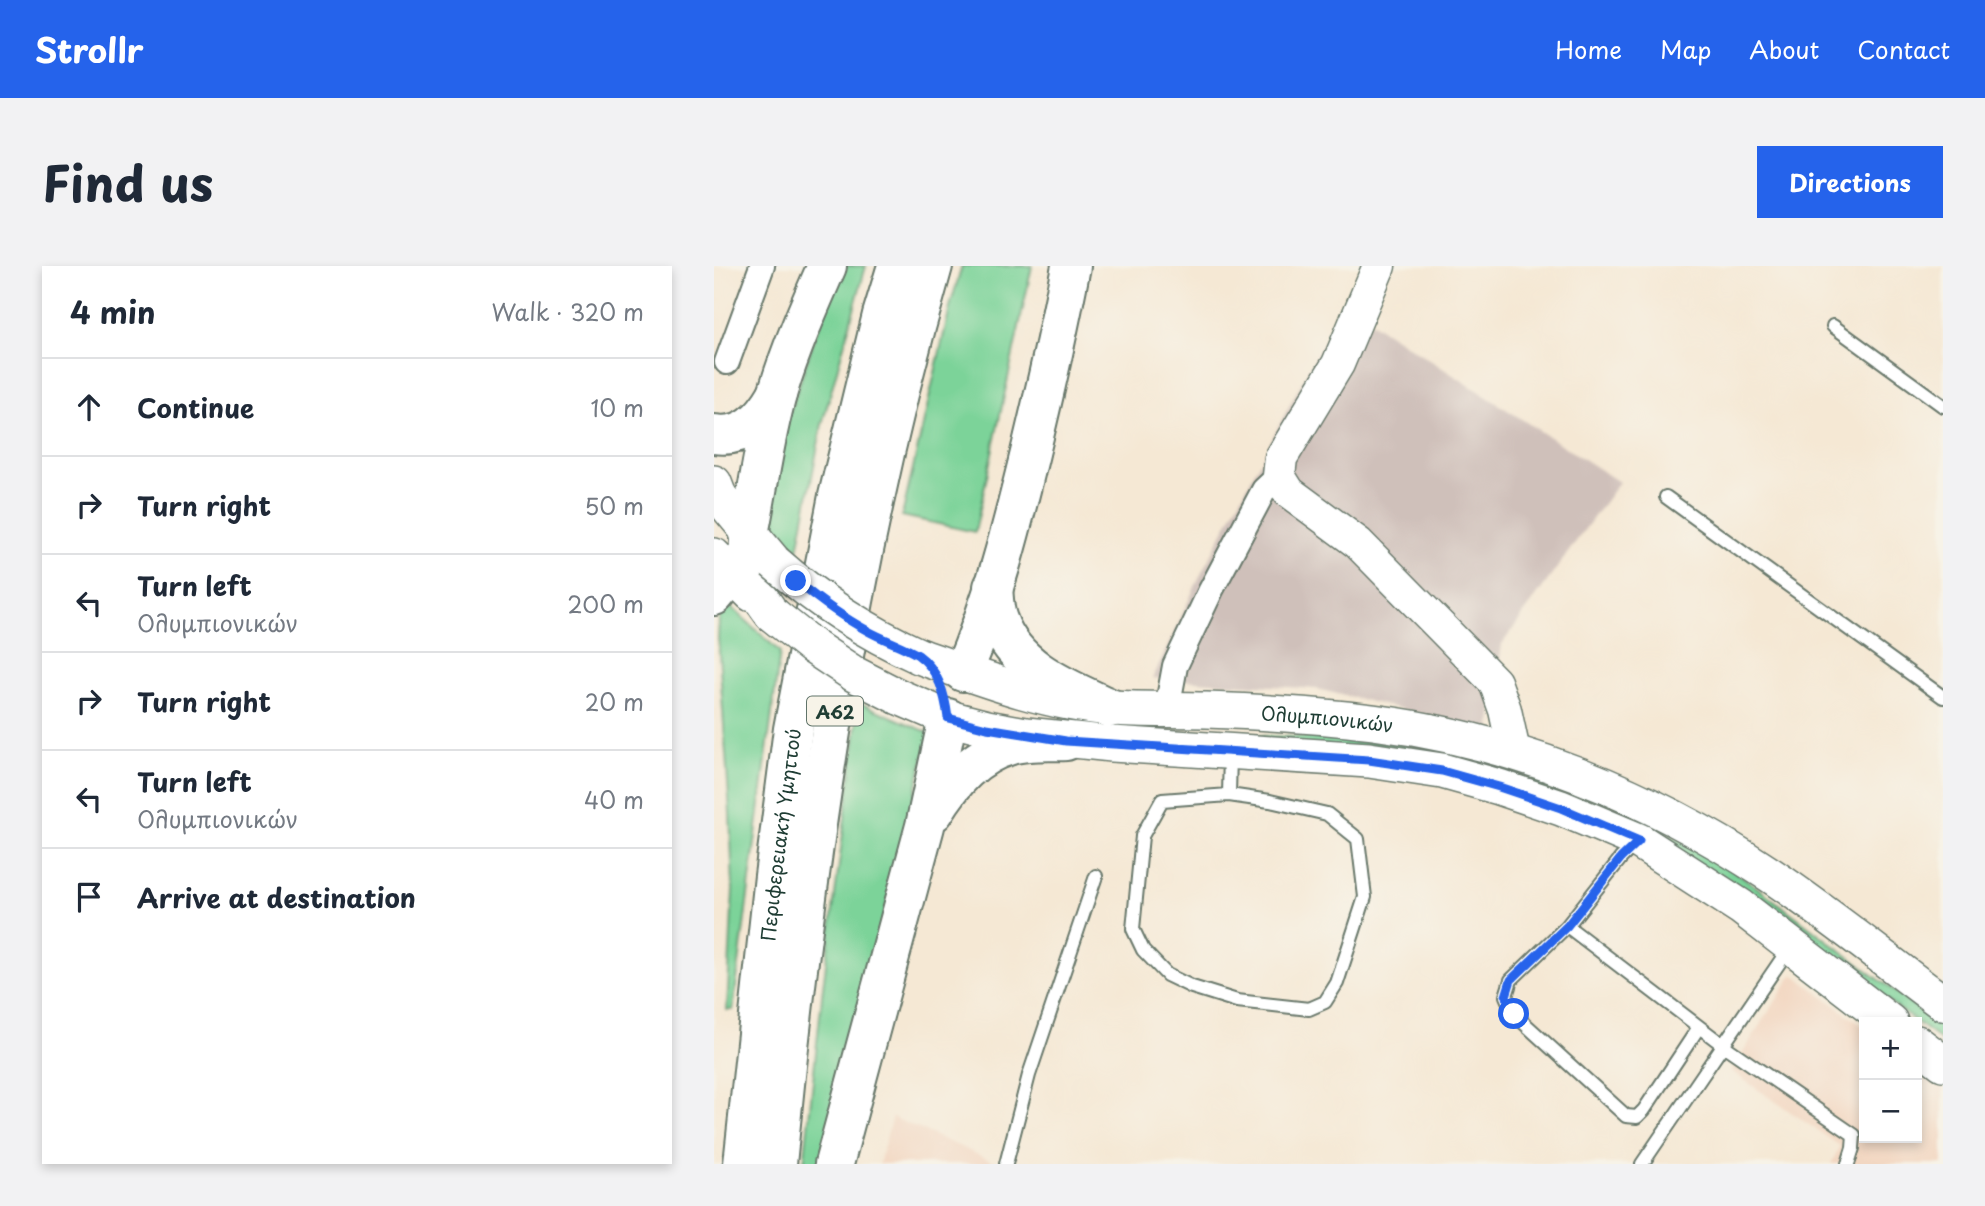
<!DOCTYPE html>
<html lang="en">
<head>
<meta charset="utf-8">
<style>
	body { margin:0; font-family:"Playpen Sans",sans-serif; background:#f2f2f3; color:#1f2937 }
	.controls { position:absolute; right:21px; bottom:21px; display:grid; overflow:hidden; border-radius:0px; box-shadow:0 4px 10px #0003 }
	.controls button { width:63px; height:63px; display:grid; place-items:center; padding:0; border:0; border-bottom:2px solid #e0e1e3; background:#fff; color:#1f2937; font:35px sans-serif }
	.stop { position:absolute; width:21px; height:21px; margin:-16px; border:5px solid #2563eb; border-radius:50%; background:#fff }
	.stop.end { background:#2563eb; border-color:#fff; box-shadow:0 2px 7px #0008 }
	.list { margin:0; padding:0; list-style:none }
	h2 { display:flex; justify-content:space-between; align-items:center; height:91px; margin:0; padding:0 28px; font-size:30px }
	h2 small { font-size:23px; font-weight:400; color:#747a83 }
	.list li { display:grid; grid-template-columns:46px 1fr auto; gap:21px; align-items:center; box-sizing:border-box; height:98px; padding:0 28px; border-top:2px solid #e0e1e3 }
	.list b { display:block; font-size:26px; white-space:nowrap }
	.list p { margin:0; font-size:23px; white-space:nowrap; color:#747a83 }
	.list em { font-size:23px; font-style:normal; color:#747a83 }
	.icon { flex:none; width:38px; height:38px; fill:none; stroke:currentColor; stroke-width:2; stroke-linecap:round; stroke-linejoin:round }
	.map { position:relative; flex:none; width:1229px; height:898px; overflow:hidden; border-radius:0px }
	header { display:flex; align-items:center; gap:42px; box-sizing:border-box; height:98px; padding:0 35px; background:#2563eb; color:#fff }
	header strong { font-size:33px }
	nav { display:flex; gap:38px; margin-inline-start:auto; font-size:24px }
	.intro { display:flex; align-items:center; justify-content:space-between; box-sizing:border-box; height:168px; padding:0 42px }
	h1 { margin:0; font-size:49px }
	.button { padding:18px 32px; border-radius:0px; background:#2563eb; color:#fff; font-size:24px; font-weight:700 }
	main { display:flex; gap:42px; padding:0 42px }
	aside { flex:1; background:#fff; border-radius:0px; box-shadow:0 4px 10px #0003 }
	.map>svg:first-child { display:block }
	.built { fill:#f2d4be }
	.industrial { fill:#cfc0ba }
	.green { fill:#7bd399; stroke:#4d8866; stroke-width:2 }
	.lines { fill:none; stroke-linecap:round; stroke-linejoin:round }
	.service-casing { stroke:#6a796c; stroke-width:16 }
	.minor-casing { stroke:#6a796c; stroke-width:28 }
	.tertiary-casing { stroke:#6a796c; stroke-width:35 }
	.secondary-casing { stroke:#6a796c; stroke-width:38 }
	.motorway-casing { stroke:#6a796c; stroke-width:42 }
	.service { stroke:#fff; stroke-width:12 }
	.minor { stroke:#fff; stroke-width:24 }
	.tertiary { stroke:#fff; stroke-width:32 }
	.secondary { stroke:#fff; stroke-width:35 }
	.motorway { stroke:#fff; stroke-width:38 }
	.secondary-bridge-casing { stroke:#6a796c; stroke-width:38; stroke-linecap:butt }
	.secondary-bridge { stroke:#fff; stroke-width:35 }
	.route { stroke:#2563eb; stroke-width:9 }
	.labels { text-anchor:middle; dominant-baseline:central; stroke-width:5; stroke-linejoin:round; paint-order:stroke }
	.shield { fill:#f7f3e8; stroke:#60746a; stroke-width:2 }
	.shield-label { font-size:18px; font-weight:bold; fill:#1f3d34 }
	.street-label { font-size:19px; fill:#1f3d34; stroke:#f7f3e8 }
</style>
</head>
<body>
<header>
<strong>Strollr</strong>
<nav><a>Home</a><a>Map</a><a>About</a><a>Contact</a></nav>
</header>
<div class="intro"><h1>Find us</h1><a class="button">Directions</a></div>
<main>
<aside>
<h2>4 min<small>Walk · 320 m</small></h2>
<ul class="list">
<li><svg class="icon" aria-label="ahead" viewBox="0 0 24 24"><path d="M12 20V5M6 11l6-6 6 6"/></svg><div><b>Continue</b></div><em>10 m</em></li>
<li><svg class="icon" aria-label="right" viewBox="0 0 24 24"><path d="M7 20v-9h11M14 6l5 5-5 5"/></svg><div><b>Turn right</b></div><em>50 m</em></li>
<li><svg class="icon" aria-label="left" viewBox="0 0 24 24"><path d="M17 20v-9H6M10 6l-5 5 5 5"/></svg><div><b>Turn left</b><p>Ολυμπιονικών</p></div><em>200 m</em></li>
<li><svg class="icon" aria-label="right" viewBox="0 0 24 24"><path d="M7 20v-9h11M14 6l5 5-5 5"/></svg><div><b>Turn right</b></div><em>20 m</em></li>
<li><svg class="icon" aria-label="left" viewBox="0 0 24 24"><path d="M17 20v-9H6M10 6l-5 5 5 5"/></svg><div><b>Turn left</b><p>Ολυμπιονικών</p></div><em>40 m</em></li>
<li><svg class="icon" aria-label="arrive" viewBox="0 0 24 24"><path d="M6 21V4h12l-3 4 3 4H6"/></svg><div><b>Arrive at destination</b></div></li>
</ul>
</aside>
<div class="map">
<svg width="1229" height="898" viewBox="0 0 1229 898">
	<rect width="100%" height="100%" fill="#f7f3e8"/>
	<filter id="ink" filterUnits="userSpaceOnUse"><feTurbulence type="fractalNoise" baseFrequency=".0143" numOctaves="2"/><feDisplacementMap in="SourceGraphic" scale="14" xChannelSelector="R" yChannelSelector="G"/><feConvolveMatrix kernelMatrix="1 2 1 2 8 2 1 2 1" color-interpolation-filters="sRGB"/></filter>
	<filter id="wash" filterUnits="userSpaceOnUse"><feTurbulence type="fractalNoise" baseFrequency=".00686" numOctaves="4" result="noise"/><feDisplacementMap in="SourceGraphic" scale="28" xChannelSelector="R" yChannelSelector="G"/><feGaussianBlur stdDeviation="1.57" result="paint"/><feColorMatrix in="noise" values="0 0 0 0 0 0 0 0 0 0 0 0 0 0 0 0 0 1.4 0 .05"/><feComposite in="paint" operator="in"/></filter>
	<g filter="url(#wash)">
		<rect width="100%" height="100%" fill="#f5e8d4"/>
		<path class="built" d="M 1079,708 L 1150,761 L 1150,872 L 1203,872 L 1203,800 L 1229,820 L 1229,898 L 1117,898 L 1126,880 L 1017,805 Z
			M 178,851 L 285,898 L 165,898 Z"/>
		<path class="industrial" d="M 630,42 L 657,56 L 905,216 L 788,378 L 776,464 L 603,423 L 439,412 L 485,312 L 593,106 Z"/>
		<path class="green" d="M 125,0 L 152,0 L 108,158 L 84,284 L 53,255 L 62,187 Z
			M 248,0 L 318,0 L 261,266 L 188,250 L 237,37 Z
			M 12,336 L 66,386 L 19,744 L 13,744 L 19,624 L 16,547 L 4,372 L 5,353 Z
			M 146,437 L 216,467 L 107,898 L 90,898 L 109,721 Z
			M 496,468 L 618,472 L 669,476 L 716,483 L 772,498 L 863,528 L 954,568 L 1024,607 L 1229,762 L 1229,776 L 1053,643 L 904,554 Z"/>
	</g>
	<g filter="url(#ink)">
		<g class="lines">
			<defs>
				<path id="service" d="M 1119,60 L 1229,140
					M 952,231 L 1229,431
					M 515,529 L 556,535 L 613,548 L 644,573 L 651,631 L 623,717 L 611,736 L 595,743 L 523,735 L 478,721 L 453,709 L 429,684 L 419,663 L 428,570 L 448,534 L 515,529 L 516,488
					M 922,577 L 907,592 L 853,660 L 1009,779 L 1140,869 L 1139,882 L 1134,898
					M 853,660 L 797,714 L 792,730 L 800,748 L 912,850 L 923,851 L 930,844 L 985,761
					M 292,898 L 315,809 L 382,610
					M 928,898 L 1076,681"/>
				<path id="minor" d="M 13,96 L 48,0
					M 453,443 L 461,400 L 497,324 L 550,224 L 565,210"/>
				<path id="tertiary" d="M 665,0 L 624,98 L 567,192 L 565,210 L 575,226 L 644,277 L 781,416 L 791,444 L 800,486"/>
				<g id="secondary">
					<path d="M 0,217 L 5,230 L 60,296"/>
					<path d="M 35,268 C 32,309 33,314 58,348"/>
					<path d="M 0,290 L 38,328"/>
					<path id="s1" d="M 205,390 C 267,412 332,437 398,442 C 429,444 461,443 492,444 C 548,446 603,449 659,456 C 800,474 936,529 1055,608 C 1115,648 1171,694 1229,737"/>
					<path d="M 185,431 L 234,452 L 273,462 L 312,469 L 398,478 L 655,494 L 728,505 L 785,521 L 847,542 L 925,575 L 1027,641 L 1176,756"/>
					<path d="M 1203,777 L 1229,797"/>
				</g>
				<g id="motorway">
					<path d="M 0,168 C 31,173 49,152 63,128"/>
					<path d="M 35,268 C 45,220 50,172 64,125 C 77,82 95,41 113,0"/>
					<path d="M 279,321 C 280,332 280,344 284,354 C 301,403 353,422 396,442"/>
					<path d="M 0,330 L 18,309"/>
					<path d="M 249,406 C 279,336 298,261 316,187 C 331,125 345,63 357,0"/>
					<path d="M 220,546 C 239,515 261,489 297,479 C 314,474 335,476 352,475"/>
					<path id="s2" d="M 29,898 L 60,610 L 79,463 L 124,230 L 168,49 L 183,0"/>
					<path d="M 63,898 C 92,596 135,292 219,0"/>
					<path d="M 120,898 L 211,560 L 234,452"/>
				</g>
			</defs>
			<use href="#service" class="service-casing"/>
			<use href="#minor" class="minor-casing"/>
			<use href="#tertiary" class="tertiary-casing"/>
			<use href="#secondary" class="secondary-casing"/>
			<use href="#motorway" class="motorway-casing"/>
			<use href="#service" class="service"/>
			<use href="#minor" class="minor"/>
			<use href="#tertiary" class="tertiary"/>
			<use href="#secondary" class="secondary"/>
			<use href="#motorway" class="motorway"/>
			<defs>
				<path id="secondary-bridge" d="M 60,296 C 105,336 150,365 205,390
					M 58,348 L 98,380 L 140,408 L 185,431"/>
			</defs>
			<use href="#secondary-bridge" class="secondary-bridge-casing"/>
			<use href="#secondary-bridge" class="secondary-bridge"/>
		</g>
	</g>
	<g class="lines" filter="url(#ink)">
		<path class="route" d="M 82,315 C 105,334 128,351 154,365 C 170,374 190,380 204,389 C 225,404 231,429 234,452 L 273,462 L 352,475 L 655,494 L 728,505 L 785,521 L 847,542 L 925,575 L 907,592 L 853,660 L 797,714 L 792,730 L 800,748"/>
	</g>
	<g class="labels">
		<rect class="shield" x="93" y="430.5" width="56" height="29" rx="5"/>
		<g class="shield-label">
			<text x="121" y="445">Α62</text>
		</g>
		<g class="street-label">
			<text stroke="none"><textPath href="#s1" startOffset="416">Ολυμπιονικών</textPath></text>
			<text stroke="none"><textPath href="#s2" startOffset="331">Περιφερειακή Υμηττού</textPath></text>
		</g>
	</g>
</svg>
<div class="controls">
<button>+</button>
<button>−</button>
</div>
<div class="stop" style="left:800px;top:748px"></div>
<div class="stop end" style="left:82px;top:315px"></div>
</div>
</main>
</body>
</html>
